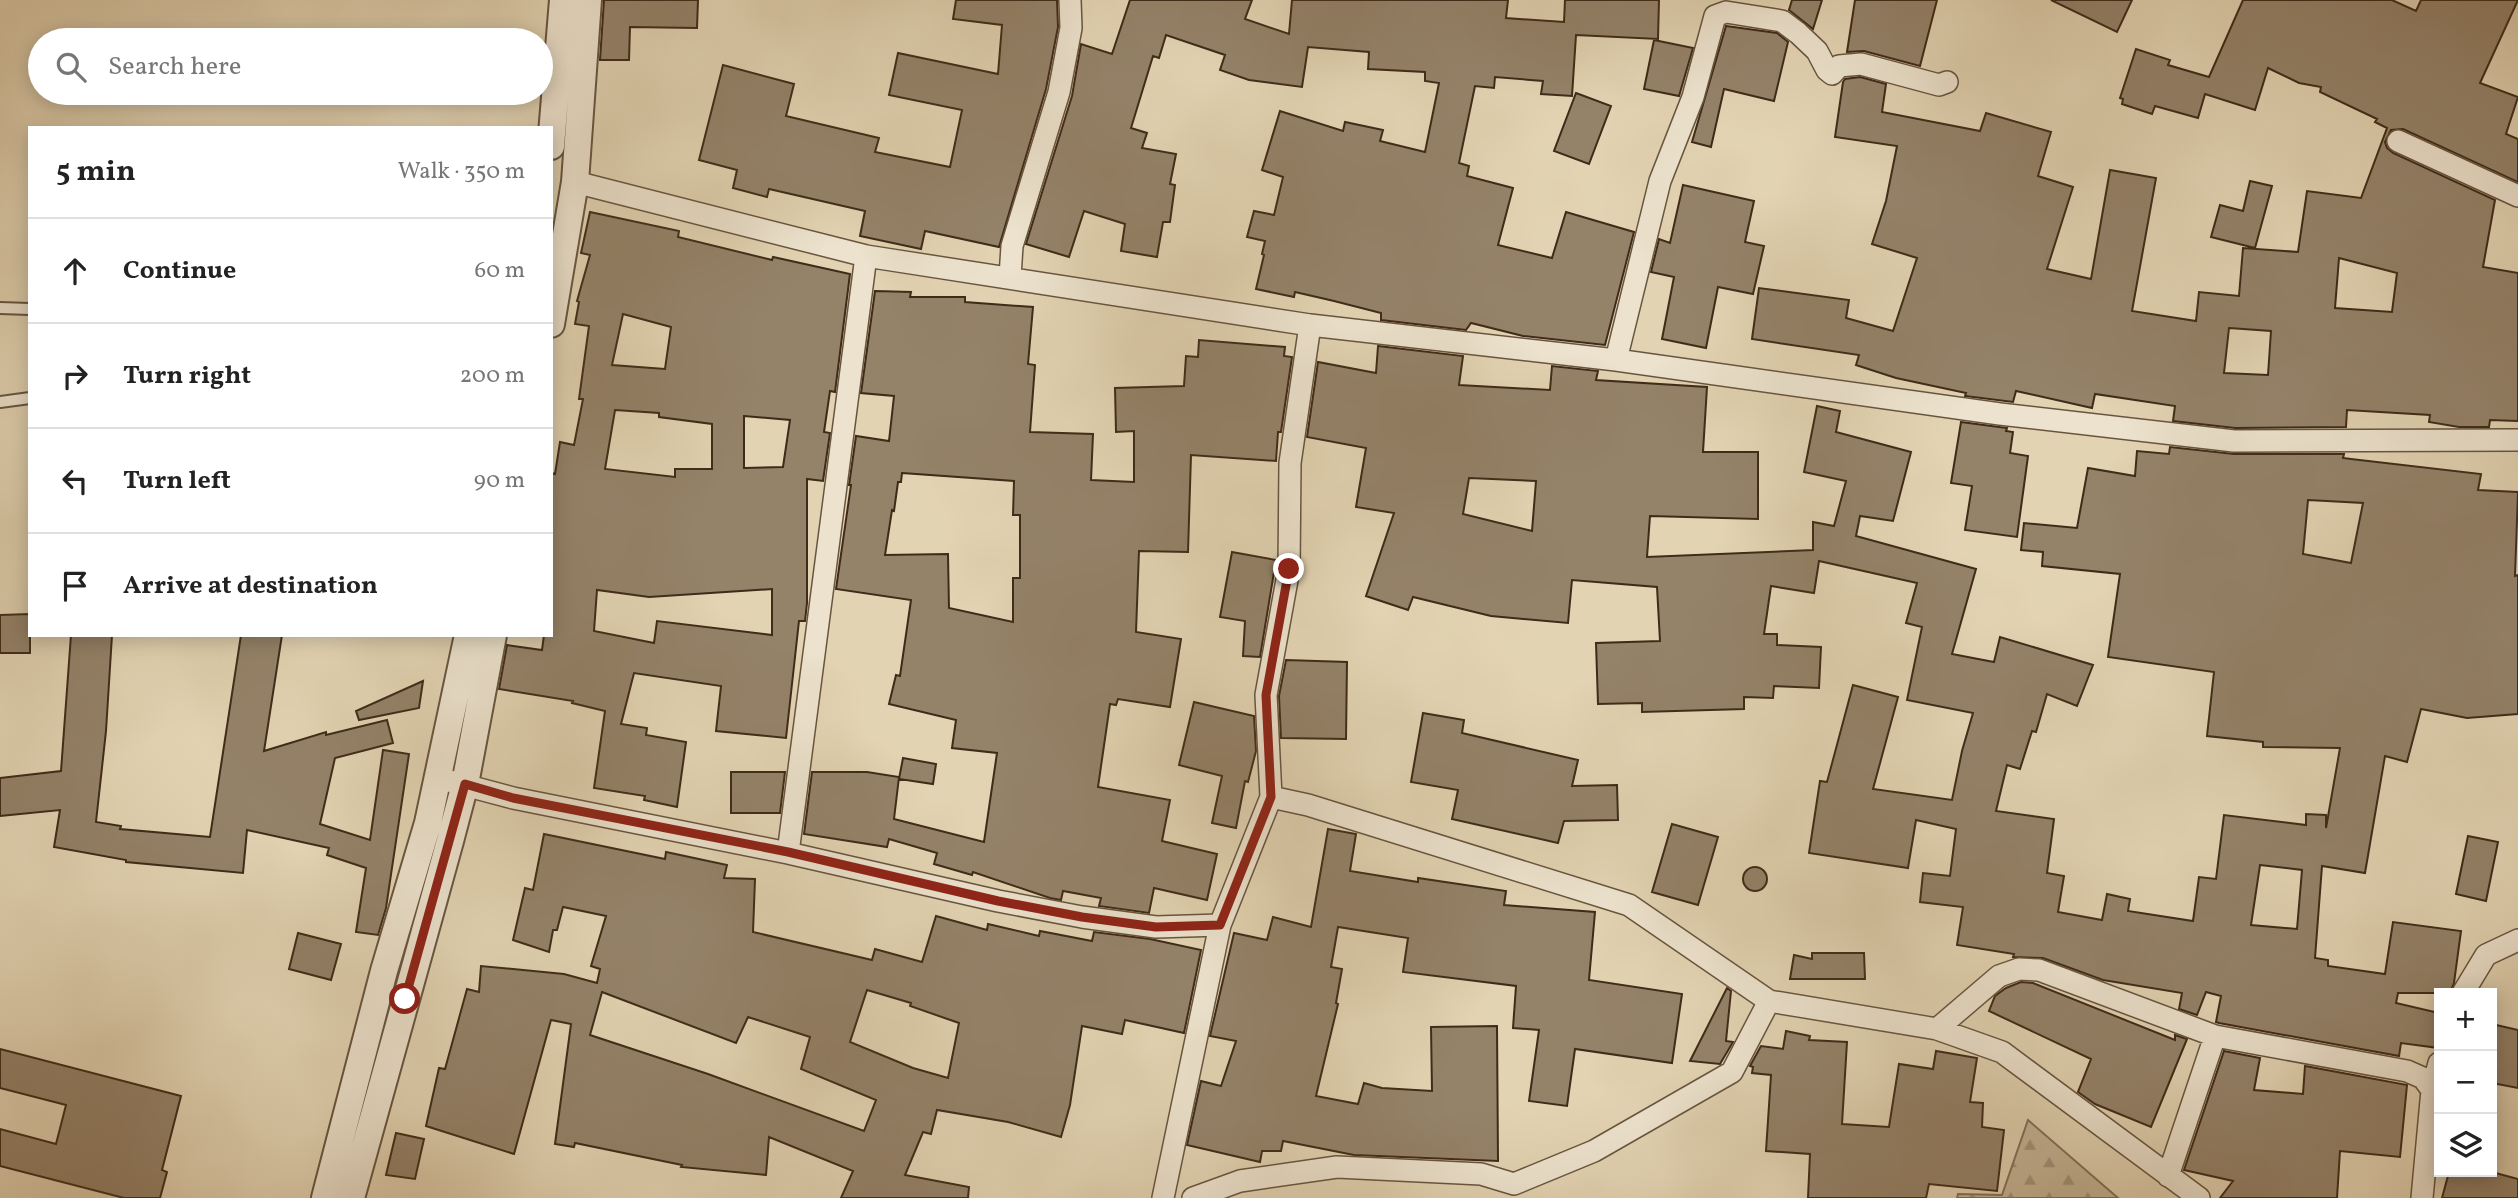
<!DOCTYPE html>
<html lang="en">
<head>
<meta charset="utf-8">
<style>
	body { margin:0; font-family:Vollkorn,serif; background:#f2f2f2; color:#222 }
	.controls { position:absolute; right:21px; bottom:21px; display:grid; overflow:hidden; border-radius:0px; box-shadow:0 4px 18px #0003 }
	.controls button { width:63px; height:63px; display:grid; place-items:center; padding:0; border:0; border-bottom:2px solid #e0e0e0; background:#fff; color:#222; font:35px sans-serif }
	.stop { position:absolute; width:21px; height:21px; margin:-16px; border:5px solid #8f2418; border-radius:50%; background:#fff }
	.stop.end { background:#8f2418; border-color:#fff; box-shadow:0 2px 7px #0008 }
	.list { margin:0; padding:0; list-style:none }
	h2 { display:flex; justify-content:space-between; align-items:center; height:91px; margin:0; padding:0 28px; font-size:30px }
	h2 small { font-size:23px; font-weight:400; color:#767676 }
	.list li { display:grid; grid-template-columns:46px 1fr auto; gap:21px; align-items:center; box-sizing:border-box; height:105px; padding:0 28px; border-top:2px solid #e0e0e0 }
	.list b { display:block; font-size:26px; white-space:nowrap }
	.list em { font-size:23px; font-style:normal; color:#767676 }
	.icon { flex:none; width:38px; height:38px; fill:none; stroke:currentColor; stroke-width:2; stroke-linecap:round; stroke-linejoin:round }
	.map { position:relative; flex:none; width:2518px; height:1198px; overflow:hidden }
	.search { position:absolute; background:#fff; box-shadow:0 4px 18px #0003; left:28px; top:28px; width:525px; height:77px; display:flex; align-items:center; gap:18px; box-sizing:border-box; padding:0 24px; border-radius:38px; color:#767676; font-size:26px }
	.panel { position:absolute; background:#fff; box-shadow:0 4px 18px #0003; left:28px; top:126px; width:525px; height:511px; border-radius:0px }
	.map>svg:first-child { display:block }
	.forest { fill:url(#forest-firs); stroke:#827058; stroke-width:2 }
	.building { fill:#948269; stroke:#3f2b19; stroke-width:2; fill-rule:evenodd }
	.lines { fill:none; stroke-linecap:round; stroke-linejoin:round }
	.service-casing { stroke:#68553f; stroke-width:14 }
	.minor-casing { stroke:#68553f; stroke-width:24 }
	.tertiary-casing { stroke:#68553f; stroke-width:30 }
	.service { stroke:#ece2cd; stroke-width:10 }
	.minor { stroke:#ece2cd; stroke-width:21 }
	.tertiary { stroke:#ece2cd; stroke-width:26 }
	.route { stroke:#8f2418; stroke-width:9 }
</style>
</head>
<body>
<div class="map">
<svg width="2518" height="1198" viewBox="0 0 2518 1198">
	<defs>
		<pattern id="forest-firs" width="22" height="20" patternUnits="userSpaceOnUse" patternTransform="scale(1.75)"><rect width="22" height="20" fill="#c6b698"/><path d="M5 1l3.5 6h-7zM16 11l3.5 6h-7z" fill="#a2947b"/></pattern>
	</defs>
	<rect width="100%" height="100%" fill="#e2d3b2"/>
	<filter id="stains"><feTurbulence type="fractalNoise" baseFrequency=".00286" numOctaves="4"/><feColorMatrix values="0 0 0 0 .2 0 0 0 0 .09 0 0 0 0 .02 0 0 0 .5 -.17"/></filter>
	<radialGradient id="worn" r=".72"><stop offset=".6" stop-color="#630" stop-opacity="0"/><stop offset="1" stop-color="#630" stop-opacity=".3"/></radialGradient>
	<path class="forest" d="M 2028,1120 L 2118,1198 L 1957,1198 L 1958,1194 L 2002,1195 Z"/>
	<path class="building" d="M 604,0 L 698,0 L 697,28 L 630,27 L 629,60 L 600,60 Z
		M 956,0 L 1057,0 L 1058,27 L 1046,89 L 999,247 L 925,231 L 921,249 L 860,236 L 865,211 L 769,189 L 767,197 L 733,188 L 737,170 L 699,160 L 723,65 L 794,84 L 786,116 L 879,138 L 875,152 L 950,167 L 962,110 L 889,95 L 898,53 L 998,74 L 1002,25 L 953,19 Z
		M 1130,0 L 1252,0 L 1245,19 L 1289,34 L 1292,0 L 1508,0 L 1506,18 L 1564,22 L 1565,0 L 1659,0 L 1658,39 L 1576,35 L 1572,96 L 1541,94 L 1543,81 L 1495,77 L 1494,88 L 1475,86 L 1459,163 L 1469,166 L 1467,176 L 1513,188 L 1498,245 L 1552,258 L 1566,212 L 1634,232 L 1605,345 L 1523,336 L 1471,323 L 1466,330 L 1381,320 L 1381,313 L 1334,301 L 1295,292 L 1294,297 L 1256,289 L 1264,255 L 1262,254 L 1265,241 L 1247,237 L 1254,211 L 1274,215 L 1283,177 L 1262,170 L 1280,111 L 1343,131 L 1345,122 L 1383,130 L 1380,141 L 1425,152 L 1439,83 L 1425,81 L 1425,72 L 1368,69 L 1369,52 L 1308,47 L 1302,87 L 1249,80 L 1220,70 L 1225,55 L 1166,35 L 1159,58 L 1153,56 L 1131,128 L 1147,133 L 1142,148 L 1176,154 L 1170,184 L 1175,185 L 1170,222 L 1163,222 L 1157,257 L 1121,251 L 1125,224 L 1084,211 L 1069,257 L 1026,244 L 1072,96 L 1081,44 L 1112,54 Z
		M 1792,0 L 1822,0 L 1813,29 L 1789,10 Z
		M 1855,0 L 1937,0 L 1920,66 L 1864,51 L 1847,52 Z
		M 2051,0 L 2132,0 L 2117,32 Z
		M 2243,0 L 2392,0 L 2416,11 L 2421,0 L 2518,0 L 2480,83 L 2518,97 L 2506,134 L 2518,139 L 2518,182 L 2403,129 L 2391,130 L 2385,142 L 2387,148 L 2393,153 L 2495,200 L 2483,267 L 2518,273 L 2518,421 L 2490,420 L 2489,427 L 2459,427 L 2429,422 L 2430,415 L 2347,410 L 2346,427 L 2235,428 L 2173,421 L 2175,406 L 2095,394 L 2092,408 L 2016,391 L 2013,402 L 1965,396 L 1966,393 L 1896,378 L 1856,365 L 1859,355 L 1752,339 L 1759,288 L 1849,300 L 1846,318 L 1893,331 L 1917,258 L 1872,244 L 1886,201 L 1897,146 L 1835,137 L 1843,82 L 1845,79 L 1860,77 L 1886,84 L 1882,112 L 1980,131 L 1986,113 L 2051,132 L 2038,176 L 2073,187 L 2047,269 L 2091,279 L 2110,170 L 2156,178 L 2132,311 L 2196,321 L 2199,292 L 2239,296 L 2243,248 L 2298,252 L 2307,191 L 2361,198 L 2387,128 L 2375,122 L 2377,119 L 2320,92 L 2321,87 L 2299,83 L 2268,68 L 2255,110 L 2205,94 L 2198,118 L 2155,106 L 2152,114 L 2122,104 L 2123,99 L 2120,98 L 2136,49 L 2170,60 L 2168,65 L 2209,77 ZM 2339,258 L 2397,273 L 2392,312 L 2335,308 ZM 2229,328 L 2271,331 L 2268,375 L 2224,373 Z
		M 1726,26 L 1777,33 L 1788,42 L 1774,101 L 1724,89 L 1711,147 L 1692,142 Z
		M 1654,40 L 1693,48 L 1679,96 L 1644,89 Z
		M 1576,93 L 1611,106 L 1589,164 L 1554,151 Z
		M 2250,181 L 2272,186 L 2255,248 L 2211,237 L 2220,205 L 2243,211 Z
		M 1683,185 L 1754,201 L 1745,242 L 1764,246 L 1753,294 L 1718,287 L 1706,348 L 1662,339 L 1674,277 L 1651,272 L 1659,239 L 1670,243 Z
		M 590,212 L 679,231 L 678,237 L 772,260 L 773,257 L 850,274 L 835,392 L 830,391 L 824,432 L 830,433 L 823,481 L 807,479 L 807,603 L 805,621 L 799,621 L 786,738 L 716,731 L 721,686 L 634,673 L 621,724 L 647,728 L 646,735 L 686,742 L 677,807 L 644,800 L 645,796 L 594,788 L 605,711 L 572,703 L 573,701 L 499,689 L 507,645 L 542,650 L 544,635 L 551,635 L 551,473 L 555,474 L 560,442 L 574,445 L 583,399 L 579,399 L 589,326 L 575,324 L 579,302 L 577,301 L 590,255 L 581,253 ZM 623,314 L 671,327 L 665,369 L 612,365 ZM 615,410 L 659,413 L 659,417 L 712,424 L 712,469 L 675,469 L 675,477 L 605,469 ZM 744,416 L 790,420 L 783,467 L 744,468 ZM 772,589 L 772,635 L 657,621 L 654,643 L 594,631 L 597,590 L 649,597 Z
		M 875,291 L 911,292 L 910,297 L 965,297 L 965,302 L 1033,307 L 1028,364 L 1035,365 L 1030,432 L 1093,434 L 1091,480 L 1134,482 L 1134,431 L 1116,432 L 1115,388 L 1184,386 L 1186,356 L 1198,357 L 1199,340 L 1285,347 L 1284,356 L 1292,357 L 1281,432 L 1278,432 L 1276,461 L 1191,455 L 1188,552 L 1139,551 L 1136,632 L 1181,639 L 1170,707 L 1118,699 L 1116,705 L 1110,704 L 1098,787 L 1170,800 L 1162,841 L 1217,854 L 1207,900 L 1154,888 L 1149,913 L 1099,906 L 1101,898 L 1063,891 L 1061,900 L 1050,898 L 973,872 L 972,875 L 934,864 L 937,853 L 889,839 L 887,847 L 804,834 L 812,772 L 867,772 L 899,777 L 894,819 L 984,842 L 997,753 L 952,748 L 956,720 L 889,704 L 896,675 L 900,676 L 911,600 L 836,589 L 851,485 L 849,485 L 856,436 L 889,441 L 894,396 L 861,393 ZM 902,473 L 1014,481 L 1013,515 L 1020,515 L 1020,578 L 1013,578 L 1013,622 L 949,608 L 948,554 L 885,555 L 892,510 L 894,511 L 898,482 L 901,482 Z
		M 1378,346 L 1463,356 L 1459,385 L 1550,390 L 1552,366 L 1598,371 L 1596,380 L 1707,387 L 1703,452 L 1758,452 L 1758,519 L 1650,516 L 1647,557 L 1813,550 L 1813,522 L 1834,526 L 1846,481 L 1804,472 L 1817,406 L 1840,411 L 1836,432 L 1911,452 L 1893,521 L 1860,516 L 1856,536 L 1976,569 L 1952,654 L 1994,662 L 2000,637 L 2093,665 L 2077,706 L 2047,694 L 2036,732 L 2032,731 L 2020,769 L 2007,765 L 1996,811 L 2054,819 L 2047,873 L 2064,876 L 2058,912 L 2102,920 L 2107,894 L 2130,899 L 2128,911 L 2193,921 L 2199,877 L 2216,879 L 2224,815 L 2306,825 L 2306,814 L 2326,815 L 2326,828 L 2340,748 L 2263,747 L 2263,742 L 2207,736 L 2214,672 L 2108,657 L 2120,574 L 2042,566 L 2043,552 L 2021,550 L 2024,523 L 2077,528 L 2088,468 L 2135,476 L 2137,451 L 2169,454 L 2170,447 L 2234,454 L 2344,454 L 2343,458 L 2351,459 L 2481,474 L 2478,490 L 2518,492 L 2515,576 L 2518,575 L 2518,714 L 2467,718 L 2421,709 L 2407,762 L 2385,756 L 2365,873 L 2322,866 L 2315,958 L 2328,960 L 2328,966 L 2385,974 L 2393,922 L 2461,931 L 2454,983 L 2450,993 L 2398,993 L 2396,1003 L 2439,1013 L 2439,1048 L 2401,1043 L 2399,1056 L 2219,1023 L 2216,1022 L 2221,996 L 2206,992 L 2197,1015 L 2179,1009 L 2182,993 L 2103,980 L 2043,958 L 2013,957 L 2014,954 L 1957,945 L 1963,907 L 1920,902 L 1923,873 L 1950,876 L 1956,829 L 1916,820 L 1908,868 L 1809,853 L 1820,781 L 1827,782 L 1853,685 L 1898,697 L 1873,789 L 1952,800 L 1962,751 L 1973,713 L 1907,700 L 1922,627 L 1906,623 L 1917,583 L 1819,561 L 1814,593 L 1771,586 L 1764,634 L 1777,634 L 1777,645 L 1821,647 L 1819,688 L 1774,686 L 1773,698 L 1744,697 L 1744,709 L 1642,712 L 1642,703 L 1598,704 L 1596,643 L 1660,641 L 1657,587 L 1572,580 L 1568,623 L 1491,616 L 1413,597 L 1408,610 L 1366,596 L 1394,513 L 1356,507 L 1366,448 L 1307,437 L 1318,362 L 1376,373 ZM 1469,478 L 1536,481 L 1532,531 L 1463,514 ZM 2308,500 L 2363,503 L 2351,563 L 2303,554 ZM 2260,865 L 2302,870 L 2297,929 L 2251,925 Z
		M 1961,422 L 2007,428 L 2006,431 L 2013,432 L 2010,453 L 2028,456 L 2017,537 L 1965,530 L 1972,486 L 1951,483 Z
		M 1232,552 L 1276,560 L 1260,657 L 1243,656 L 1245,621 L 1220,617 Z
		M 30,614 L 30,653 L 0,653 L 0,615 Z
		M 71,635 L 112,635 L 106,731 L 96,822 L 121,826 L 120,829 L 210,837 L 241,635 L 282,635 L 264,751 L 326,732 L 326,735 L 387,720 L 393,743 L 335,758 L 320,824 L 370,840 L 383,750 L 409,754 L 386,908 L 378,935 L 356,932 L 366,868 L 327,855 L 329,848 L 247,830 L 243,873 L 126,862 L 126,860 L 54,847 L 60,810 L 0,816 L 0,778 L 61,771 Z
		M 1286,660 L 1347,662 L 1346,739 L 1281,738 L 1279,696 Z
		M 423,681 L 419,708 L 359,720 L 356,711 Z
		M 1194,702 L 1254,716 L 1256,751 L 1248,782 L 1245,781 L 1236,828 L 1212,823 L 1222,776 L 1179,765 Z
		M 1423,713 L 1464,720 L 1462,733 L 1578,760 L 1572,786 L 1617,785 L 1618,820 L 1564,821 L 1558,843 L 1452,819 L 1458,790 L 1411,782 Z
		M 903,758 L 936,764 L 933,784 L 899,779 Z
		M 731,772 L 785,772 L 780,813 L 731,813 Z
		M 1672,824 L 1718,837 L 1698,905 L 1652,892 Z
		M 1328,829 L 1356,834 L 1350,871 L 1418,882 L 1418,878 L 1506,891 L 1504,905 L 1595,912 L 1589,980 L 1682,994 L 1672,1063 L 1575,1049 L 1567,1106 L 1529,1101 L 1539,1030 L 1513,1028 L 1516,986 L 1403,972 L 1408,938 L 1338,927 L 1331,967 L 1342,969 L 1336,1003 L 1338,1004 L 1316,1096 L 1358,1104 L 1364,1083 L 1382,1088 L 1432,1091 L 1431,1027 L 1497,1026 L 1498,1161 L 1354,1155 L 1283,1141 L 1281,1151 L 1262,1151 L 1260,1162 L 1187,1145 L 1201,1081 L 1221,1086 L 1236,1041 L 1210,1036 L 1234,933 L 1267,940 L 1273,917 L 1311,927 Z
		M 544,834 L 665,859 L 666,852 L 727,865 L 724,878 L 755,879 L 753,932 L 872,960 L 875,949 L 922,962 L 936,916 L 987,930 L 988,924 L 1039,936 L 1040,931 L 1092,941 L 1094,932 L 1150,939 L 1201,950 L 1184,1033 L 1125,1020 L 1122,1034 L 1082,1026 L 1070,1105 L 1061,1137 L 1008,1122 L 937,1110 L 931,1134 L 923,1132 L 905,1175 L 969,1187 L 968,1198 L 841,1198 L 853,1171 L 769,1137 L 766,1175 L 681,1167 L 682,1165 L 575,1143 L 574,1147 L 555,1144 L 571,1024 L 551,1020 L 514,1154 L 426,1126 L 439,1068 L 445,1069 L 467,989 L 479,992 L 481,966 L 564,974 L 597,983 L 600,969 L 591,966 L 606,916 L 563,907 L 557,930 L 553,930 L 549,952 L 513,940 L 525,888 L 533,890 ZM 867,990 L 911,1003 L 910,1006 L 959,1023 L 948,1078 L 913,1068 L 850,1042 ZM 602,992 L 736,1043 L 748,1017 L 810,1037 L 801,1069 L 876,1100 L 864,1131 L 708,1074 L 590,1035 Z
		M 2468,836 L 2498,842 L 2486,901 L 2456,894 Z
		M1743 879a12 12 0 1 1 24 0a12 12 0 1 1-24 0Z
		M 298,933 L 341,944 L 331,980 L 289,969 Z
		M 1812,953 L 1864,953 L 1865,979 L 1790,979 L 1794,955 L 1812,959 Z
		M 2021,982 L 2033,983 L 2175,1040 L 2175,1035 L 2187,1039 L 2151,1127 L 2095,1104 L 2078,1092 L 2091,1059 L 1989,1011 L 1995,996 L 2006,988 Z
		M 1727,988 L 1731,991 L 1726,1041 L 1733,1042 L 1720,1064 L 1690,1061 Z
		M 2492,1024 L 2518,1030 L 2518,1088 L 2492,1083 Z
		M 1786,1031 L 1810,1036 L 1809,1040 L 1847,1042 L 1842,1124 L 1889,1127 L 1899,1064 L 1933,1069 L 1936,1051 L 1977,1058 L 1970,1102 L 1983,1103 L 1982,1127 L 2004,1130 L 1997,1191 L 1929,1184 L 1926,1198 L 1808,1198 L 1810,1154 L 1766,1151 L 1771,1075 L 1752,1073 L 1753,1067 L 1750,1066 L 1761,1046 L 1783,1049 Z
		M 0,1049 L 181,1096 L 162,1170 L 167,1172 L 160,1198 L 124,1198 L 0,1166 L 0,1129 L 56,1144 L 66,1105 L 0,1088 Z
		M 2224,1051 L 2260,1058 L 2254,1090 L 2303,1094 L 2305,1066 L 2407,1085 L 2400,1157 L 2340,1151 L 2337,1198 L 2220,1198 L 2233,1181 L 2184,1170 Z
		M 396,1133 L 424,1139 L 415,1179 L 386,1175 Z
		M 2449,1172 L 2492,1172 L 2518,1179 L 2518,1198 L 2442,1198 Z"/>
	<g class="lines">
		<defs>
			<path id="service" d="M 0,308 L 30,309
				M 0,402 L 30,398"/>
			<path id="minor" d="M 2398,141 L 2518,196
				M 575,182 L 866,256 L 1310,325 L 1616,360 L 2000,414 L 2234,441 L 2518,440
				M 1010,277 L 1012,246 L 1059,92 L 1071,28 L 1070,0
				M 1616,360 L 1660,181 L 1693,97 L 1715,16 L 1726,12 L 1782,21 L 1798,33 L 1817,51 L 1827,70 L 1832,74 L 1839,66 L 1861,64 L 1939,85 L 1947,82
				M 438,778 L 513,798 L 788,853 L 998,901 L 1082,917 L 1156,927 L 1220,925 L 1271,797 L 1308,805 L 1629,905 L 1769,1001 L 1937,1029 L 2002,1052 L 2199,1198
				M 1271,797 L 1266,695 L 1289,569 L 1290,463 L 1310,325
				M 788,853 L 866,256
				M 2463,993 L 2486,955 L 2518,940
				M 1937,1029 L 1999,976 L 2019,969 L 2039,970 L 2215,1036 L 2407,1071 L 2423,1078 L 2432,1090
				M 2168,1176 L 2215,1036
				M 1163,1198 L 1220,925
				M 1193,1198 L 1240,1181 L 1337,1167 L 1481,1174 L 1514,1184 L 1594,1151 L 1732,1072 L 1769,1001
				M 2422,1198 L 2432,1090 L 2439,1063"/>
			<path id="tertiary" d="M 551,146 L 563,0
				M 551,324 L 575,182 L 588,0
				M 325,1198 L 384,971 L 428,823 L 468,635
				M 351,1198 L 450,841 L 465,784 L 493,635"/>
		</defs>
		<use href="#service" class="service-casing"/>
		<use href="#minor" class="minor-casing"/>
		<use href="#tertiary" class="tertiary-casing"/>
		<use href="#service" class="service"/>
		<use href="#minor" class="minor"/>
		<use href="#tertiary" class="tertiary"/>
	</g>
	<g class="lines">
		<path class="route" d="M 405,999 L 465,784 L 513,798 L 788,852 L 998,901 L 1082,917 L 1156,927 L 1220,925 L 1271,797 L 1266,695 L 1289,569"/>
	</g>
	<rect width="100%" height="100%" filter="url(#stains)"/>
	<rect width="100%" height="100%" fill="url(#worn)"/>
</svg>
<div class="controls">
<button>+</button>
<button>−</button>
<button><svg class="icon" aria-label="layers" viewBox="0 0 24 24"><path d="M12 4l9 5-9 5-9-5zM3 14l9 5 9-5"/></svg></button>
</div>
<div class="stop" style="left:405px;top:999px"></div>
<div class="stop end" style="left:1289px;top:569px"></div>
<div class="search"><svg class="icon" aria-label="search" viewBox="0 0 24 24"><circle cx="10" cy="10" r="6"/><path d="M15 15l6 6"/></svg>Search here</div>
<section class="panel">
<h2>5 min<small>Walk · 350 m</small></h2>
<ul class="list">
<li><svg class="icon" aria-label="ahead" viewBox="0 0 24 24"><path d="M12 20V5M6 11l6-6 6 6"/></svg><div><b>Continue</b></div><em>60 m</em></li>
<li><svg class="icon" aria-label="right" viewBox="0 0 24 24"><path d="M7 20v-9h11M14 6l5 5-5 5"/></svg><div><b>Turn right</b></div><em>200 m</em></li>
<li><svg class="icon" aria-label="left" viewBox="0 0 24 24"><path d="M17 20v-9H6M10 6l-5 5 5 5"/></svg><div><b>Turn left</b></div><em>90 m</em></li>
<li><svg class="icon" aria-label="arrive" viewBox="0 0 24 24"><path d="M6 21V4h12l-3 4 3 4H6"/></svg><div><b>Arrive at destination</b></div></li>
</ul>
</section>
</div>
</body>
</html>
